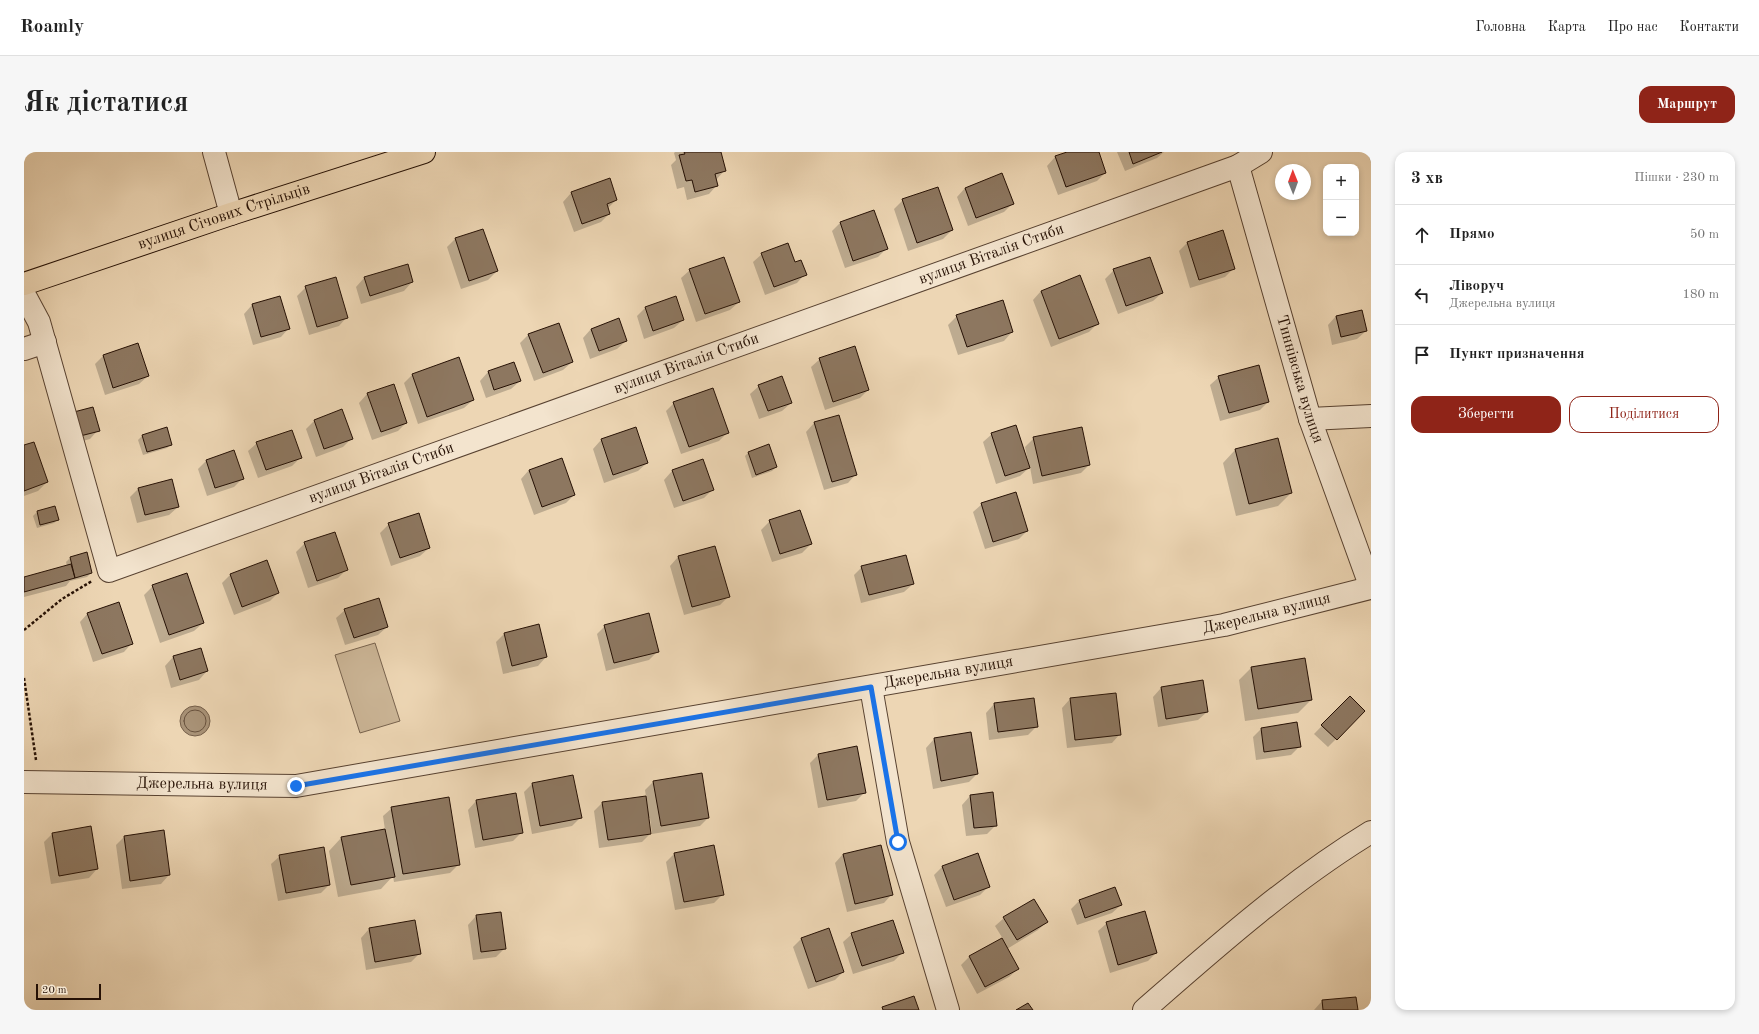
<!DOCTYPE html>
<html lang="uk">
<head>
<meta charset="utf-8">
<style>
	body { margin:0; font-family:"Old Standard TT",serif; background:#f6f6f6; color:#222 }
	.controls { position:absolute; right:12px; top:12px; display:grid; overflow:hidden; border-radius:8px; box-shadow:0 2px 6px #0003 }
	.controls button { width:36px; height:36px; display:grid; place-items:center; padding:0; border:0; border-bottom:1px solid #e0e0e0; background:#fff; color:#222; font:20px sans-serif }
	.compass { position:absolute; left:1251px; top:12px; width:36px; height:36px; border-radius:50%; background:#fff; box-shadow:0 2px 6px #0003; rotate:359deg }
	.scale { position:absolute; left:12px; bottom:10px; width:65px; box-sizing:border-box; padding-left:4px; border:2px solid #261105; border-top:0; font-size:11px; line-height:14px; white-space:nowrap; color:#261105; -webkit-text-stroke:3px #f3e4ce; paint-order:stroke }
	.stop { position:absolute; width:12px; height:12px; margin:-9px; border:3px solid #1a73e8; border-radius:50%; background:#fff }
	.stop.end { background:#1a73e8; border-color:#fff; box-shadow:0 1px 4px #0008 }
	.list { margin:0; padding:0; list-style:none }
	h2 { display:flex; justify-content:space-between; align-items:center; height:52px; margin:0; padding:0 16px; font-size:17px }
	h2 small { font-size:13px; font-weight:400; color:#767676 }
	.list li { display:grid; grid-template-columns:26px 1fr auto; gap:12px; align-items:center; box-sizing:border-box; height:60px; padding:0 16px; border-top:1px solid #e0e0e0 }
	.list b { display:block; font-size:15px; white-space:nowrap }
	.list p { margin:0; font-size:13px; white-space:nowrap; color:#767676 }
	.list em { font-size:13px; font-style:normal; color:#767676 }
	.actions { display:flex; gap:8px; padding:12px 16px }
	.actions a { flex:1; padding:9px 0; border:1px solid #8f2418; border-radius:12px; text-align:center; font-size:14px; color:#8f2418 }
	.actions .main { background:#8f2418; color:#fff }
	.icon { flex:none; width:22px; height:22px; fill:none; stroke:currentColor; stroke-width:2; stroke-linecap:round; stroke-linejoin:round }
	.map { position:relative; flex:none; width:1347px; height:858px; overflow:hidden; border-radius:12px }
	header { display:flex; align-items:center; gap:24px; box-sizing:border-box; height:56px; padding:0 20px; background:#fff; border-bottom:1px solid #e0e0e0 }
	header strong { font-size:19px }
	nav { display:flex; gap:22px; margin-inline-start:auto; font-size:14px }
	.intro { display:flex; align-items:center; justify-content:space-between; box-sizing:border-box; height:96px; padding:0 24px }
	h1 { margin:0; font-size:28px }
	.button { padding:10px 18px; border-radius:12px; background:#8f2418; color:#fff; font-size:14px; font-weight:700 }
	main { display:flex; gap:24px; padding:0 24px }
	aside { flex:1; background:#fff; border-radius:12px; box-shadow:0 2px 6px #0003 }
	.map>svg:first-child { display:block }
	.green { fill:#cbb596; stroke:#78634e }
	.water { fill:#a99378; stroke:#755f4a }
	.shadow { fill:#0003 }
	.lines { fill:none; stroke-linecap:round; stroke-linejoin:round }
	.shore { stroke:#68523e; stroke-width:1 }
	.building { fill:#8d7760; stroke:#261105 }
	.street-casing { stroke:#584231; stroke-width:24 }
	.primary-casing { stroke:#261105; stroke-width:24 }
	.path { stroke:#261105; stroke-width:2.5; stroke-dasharray:3 2; stroke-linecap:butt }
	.street { stroke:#f3e4ce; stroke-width:22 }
	.primary { stroke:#edd6b4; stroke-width:22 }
	.route { stroke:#1a73e8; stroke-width:5 }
	.labels { text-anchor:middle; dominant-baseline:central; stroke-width:4; stroke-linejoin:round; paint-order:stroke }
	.street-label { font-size:16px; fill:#261105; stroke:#f3e4ce }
</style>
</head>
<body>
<header>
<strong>Roamly</strong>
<nav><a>Головна</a><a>Карта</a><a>Про нас</a><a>Контакти</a></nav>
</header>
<div class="intro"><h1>Як дістатися</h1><a class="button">Маршрут</a></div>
<main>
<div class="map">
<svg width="1347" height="858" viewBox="0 0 1347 858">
	<rect width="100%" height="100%" fill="#edd6b4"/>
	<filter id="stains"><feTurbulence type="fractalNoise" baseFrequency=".005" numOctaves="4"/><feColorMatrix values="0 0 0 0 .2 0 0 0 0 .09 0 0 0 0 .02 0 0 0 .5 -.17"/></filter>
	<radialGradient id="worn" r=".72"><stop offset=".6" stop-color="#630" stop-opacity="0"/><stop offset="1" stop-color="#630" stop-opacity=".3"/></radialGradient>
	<path class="green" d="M 351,491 L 376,569 L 336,581 L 311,503 Z"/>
	<path class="water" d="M156 569a15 15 0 1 1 30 0a15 15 0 1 1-30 0Z"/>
	<path class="shadow" d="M 651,0 L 696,0 L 700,19 L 692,28 L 693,33 L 685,42 L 663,48 L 660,35 L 653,37 L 647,13 L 652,8 L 650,1 Z
		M 1046,0 L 1074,0 L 1081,21 L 1073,29 L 1034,43 L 1023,14 L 1031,5 Z
		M 1093,0 L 1140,0 L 1133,6 L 1101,19 Z
		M 1343,0 L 1347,0 L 1347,11 Z
		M 941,36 L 989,51 L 980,60 L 944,74 L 933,45 Z
		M 547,41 L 592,48 L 583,57 L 585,62 L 577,70 L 550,80 L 539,50 Z
		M 879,48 L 928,78 L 919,87 L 884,99 L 870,57 Z
		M 849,59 L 863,96 L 854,105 L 821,116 L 808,79 L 816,71 Z
		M 459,78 L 473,119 L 464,128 L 437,137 L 423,95 L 431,87 Z
		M 1163,91 L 1210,116 L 1201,125 L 1166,136 L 1155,99 Z
		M 738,102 L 771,111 L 781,122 L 773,131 L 741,143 L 729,110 Z
		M 383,113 L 388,130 L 380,139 L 337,152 L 332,135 L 340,126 Z
		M 666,118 L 715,150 L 706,158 L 672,170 L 657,126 Z
		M 1090,118 L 1138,141 L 1129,149 L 1094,162 L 1081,127 Z
		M 282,135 L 323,165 L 315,174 L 285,183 L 273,144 Z
		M 1017,139 L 1073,172 L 1065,180 L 1027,195 L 1009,148 Z
		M 256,145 L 265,176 L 257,185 L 229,193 L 220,162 L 228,153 Z
		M 651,146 L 659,168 L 650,176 L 620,187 L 613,164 L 621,156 Z
		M 933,164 L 988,180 L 980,189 L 934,203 L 924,173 Z
		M 1312,164 L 1342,179 L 1333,187 L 1308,193 L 1304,173 Z
		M 594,168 L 602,189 L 593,197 L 566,207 L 559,186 L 567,177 Z
		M 505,182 L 548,210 L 539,218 L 510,229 L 496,191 Z
		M 114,193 L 124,224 L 115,232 L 81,243 L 71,212 L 79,204 Z
		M 796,207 L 844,238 L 836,246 L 801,258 L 787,215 Z
		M 490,211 L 496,229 L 487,237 L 462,246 L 456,229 L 464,220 Z
		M 388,223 L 449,248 L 440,256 L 394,272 L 380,231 Z
		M 1195,225 L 1244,250 L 1236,258 L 1196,269 L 1186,233 Z
		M 369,233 L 382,271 L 374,279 L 348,288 L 335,251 L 343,242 Z
		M 735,234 L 767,251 L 758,259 L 735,267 L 726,242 Z
		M 650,251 L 704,280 L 695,289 L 657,302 L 642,259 Z
		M 317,259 L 327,287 L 319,295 L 292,305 L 282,277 L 290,269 Z
		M 46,262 L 74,278 L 66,287 L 44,293 Z
		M 814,264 L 832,322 L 824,331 L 800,338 L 782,280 L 790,271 Z
		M 611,276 L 623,311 L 614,319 L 580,331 L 569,297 L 577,288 Z
		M 142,277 L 147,292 L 143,296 L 119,303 L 114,288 L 118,284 Z
		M 968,282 L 1003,310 L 1004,309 L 1001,295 L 1010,286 L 1065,313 L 1057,321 L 1009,332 L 1006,315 L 996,324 L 972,332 L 959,290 Z
		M 1253,287 L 1267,341 L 1254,354 L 1212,364 L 1199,311 L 1211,298 Z
		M 233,291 L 277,305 L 268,314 L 234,326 L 224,299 Z
		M 0,294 L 23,330 L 14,339 L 0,344 Z
		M 725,300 L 752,315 L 748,319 L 728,326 L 721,304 Z
		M 182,309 L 219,326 L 210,335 L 183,344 L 174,317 Z
		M 505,318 L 550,343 L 542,351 L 510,363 L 497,327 Z
		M 648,319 L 689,337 L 680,346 L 650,356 L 640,328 Z
		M 114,337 L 154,355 L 145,363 L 113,371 L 106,345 Z
		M 958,352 L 1003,379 L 995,387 L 961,397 L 949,360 Z
		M 30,355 L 34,367 L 30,371 L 13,376 L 9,364 L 13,360 Z
		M 746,369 L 787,392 L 778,401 L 748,410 L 737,378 Z
		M 365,372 L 405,396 L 396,404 L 367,414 L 356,381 Z
		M 281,391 L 322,418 L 314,426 L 284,436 L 272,400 Z
		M 691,395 L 705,444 L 696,453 L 660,463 L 646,414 L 654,405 Z
		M 46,406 L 67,421 L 63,425 L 46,429 L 42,434 L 0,445 L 0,426 L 43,414 L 42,410 Z
		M 838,415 L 889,432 L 880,440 L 837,451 L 830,423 Z
		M 206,423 L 254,441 L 246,449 L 210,463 L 198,431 Z
		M 129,434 L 179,471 L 170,479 L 136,491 L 120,443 Z
		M 321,458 L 363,475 L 354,483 L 321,493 L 312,466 Z
		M 64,461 L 108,491 L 100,500 L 69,510 L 56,470 Z
		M 581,474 L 634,499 L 625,508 L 582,519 L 573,482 Z
		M 480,482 L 522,505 L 514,514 L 479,522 L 472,490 Z
		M 177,497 L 183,519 L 175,528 L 147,536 L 141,514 L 149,505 Z
		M 1227,516 L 1287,548 L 1274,561 L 1221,569 L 1215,528 Z
		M 1137,536 L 1183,560 L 1174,568 L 1134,575 L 1129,545 Z
		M 1326,545 L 1340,559 L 1304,595 L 1290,582 Z
		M 1046,547 L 1096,582 L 1088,591 L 1043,596 L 1038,556 Z
		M 970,552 L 1013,574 L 1004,583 L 965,588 L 962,561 Z
		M 1272,571 L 1276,594 L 1267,603 L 1232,608 L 1229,585 L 1237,577 Z
		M 910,587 L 953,622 L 945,630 L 909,637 L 902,596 Z
		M 832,596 L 841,640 L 832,649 L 794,656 L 786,611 L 794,603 Z
		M 629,630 L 684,666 L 676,674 L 628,682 L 626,666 L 624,666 L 626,682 L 618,690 L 575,696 L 570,659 L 578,651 L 622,645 L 621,638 Z
		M 508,632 L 556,666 L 548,674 L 508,682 L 500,640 Z
		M 968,641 L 972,673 L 963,682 L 942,684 L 938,653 L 946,644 Z
		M 452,649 L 498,680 L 489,689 L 451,696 L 444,658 Z
		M 368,656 L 435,712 L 426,721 L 370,730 L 369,724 L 357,737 L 314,745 L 305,699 L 317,686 L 361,678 L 359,664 Z
		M 66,675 L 73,717 L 65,726 L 27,732 L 20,690 L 28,682 Z
		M 139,679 L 145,723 L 137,732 L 98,737 L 92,693 L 100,685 Z
		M 650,702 L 699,742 L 690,751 L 651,758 L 642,710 Z
		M 819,702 L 868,742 L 860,751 L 823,760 L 811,711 Z
		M 953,702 L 965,734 L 956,743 L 922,755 L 910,723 L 918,715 Z
		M 256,704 L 305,733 L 297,741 L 254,749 L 247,712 Z
		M 1056,748 L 1097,753 L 1088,761 L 1053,773 L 1047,757 Z
		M 452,764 L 481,796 L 472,805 L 449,808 L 444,773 Z
		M 980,766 L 1023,770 L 1014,778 L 983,797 L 994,817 L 985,825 L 953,842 L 937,813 L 945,805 L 979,787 L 971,774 Z
		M 390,769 L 396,801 L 387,810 L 342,818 L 337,786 L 345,777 Z
		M 1083,771 L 1132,801 L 1124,809 L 1086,821 L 1074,779 Z
		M 804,777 L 819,820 L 811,828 L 784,837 L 769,795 L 777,787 Z
		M 828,782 L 878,801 L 870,809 L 829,822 L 819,790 Z
		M 1331,846 L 1333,858 L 1290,858 L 1298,849 Z"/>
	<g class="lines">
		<path class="shore" d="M160 569a11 11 0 1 1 22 0a11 11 0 1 1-22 0Z"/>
	</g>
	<path class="building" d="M 660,0 L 697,0 L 702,19 L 691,22 L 694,34 L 671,40 L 668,28 L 662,29 L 655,3 L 661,2 Z
		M 1043,0 L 1075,0 L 1082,21 L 1042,35 L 1031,4 Z
		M 1105,0 L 1138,0 L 1109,12 Z
		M 978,21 L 990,52 L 952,66 L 941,36 Z
		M 586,26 L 593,48 L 583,52 L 586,62 L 558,72 L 547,40 Z
		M 914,35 L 929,78 L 893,91 L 878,47 Z
		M 850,58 L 864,97 L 829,109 L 816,70 Z
		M 459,77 L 474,119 L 445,129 L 431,86 Z
		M 1199,78 L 1211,117 L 1175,128 L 1163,90 Z
		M 764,91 L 771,110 L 777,108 L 783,123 L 750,135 L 737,101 Z
		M 700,105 L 716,150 L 681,162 L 665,117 Z
		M 1126,105 L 1139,141 L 1102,154 L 1089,117 Z
		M 384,112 L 389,130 L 346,144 L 340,125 Z
		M 1056,123 L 1075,172 L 1035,187 L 1017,139 Z
		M 312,125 L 324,166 L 293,175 L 281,134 Z
		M 256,144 L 266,177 L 237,185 L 228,152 Z
		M 652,144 L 660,168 L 629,179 L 621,155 Z
		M 979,148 L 989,180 L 943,195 L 932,163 Z
		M 1338,158 L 1343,179 L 1317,185 L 1312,164 Z
		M 595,166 L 603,189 L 575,199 L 567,177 Z
		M 535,171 L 549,210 L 519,221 L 504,182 Z
		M 114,191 L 125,224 L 89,236 L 79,203 Z
		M 831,194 L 845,238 L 809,250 L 795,206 Z
		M 435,205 L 450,248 L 403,265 L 388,222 Z
		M 490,210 L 497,229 L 470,238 L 464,219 Z
		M 1235,213 L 1245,250 L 1205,261 L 1194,224 Z
		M 758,224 L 768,251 L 744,259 L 734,233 Z
		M 370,232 L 383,271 L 357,280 L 343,241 Z
		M 689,236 L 705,281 L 665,295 L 649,250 Z
		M 69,255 L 76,279 L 52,285 L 46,261 Z
		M 318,257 L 329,287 L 300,297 L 290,268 Z
		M 815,263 L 833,323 L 808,330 L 790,270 Z
		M 992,273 L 1006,316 L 981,324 L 967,281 Z
		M 143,275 L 148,293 L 123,300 L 118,283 Z
		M 612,275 L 624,311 L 589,323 L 577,287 Z
		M 1058,275 L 1066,313 L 1018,324 L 1009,285 Z
		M 268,278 L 278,306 L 242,318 L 232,290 Z
		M 1254,286 L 1268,341 L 1225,352 L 1211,297 Z
		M 10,290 L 24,330 L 0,339 L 0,293 Z
		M 745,292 L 753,315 L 732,323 L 724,300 Z
		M 210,298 L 220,327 L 191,336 L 182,308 Z
		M 538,306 L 551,343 L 518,355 L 505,318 Z
		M 679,307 L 690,338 L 659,349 L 648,318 Z
		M 148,327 L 155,355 L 121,363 L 114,336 Z
		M 992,340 L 1004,379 L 969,390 L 957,351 Z
		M 31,354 L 35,368 L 16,373 L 13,359 Z
		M 776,358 L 788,392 L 756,402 L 745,368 Z
		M 395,361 L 406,396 L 376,406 L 364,371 Z
		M 311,380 L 324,418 L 293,429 L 280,390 Z
		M 691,394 L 706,445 L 668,455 L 654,404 Z
		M 63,400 L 68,421 L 51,426 L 46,405 Z
		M 882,403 L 890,432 L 845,443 L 837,414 Z
		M 243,408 L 255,441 L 218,455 L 206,422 Z
		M 47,412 L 51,426 L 0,440 L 0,425 Z
		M 163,421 L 180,471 L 145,483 L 128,433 Z
		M 355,446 L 364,475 L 330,486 L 320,457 Z
		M 95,450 L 109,492 L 78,502 L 63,461 Z
		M 625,461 L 635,500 L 590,511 L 580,473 Z
		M 515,472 L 523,505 L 488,514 L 480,481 Z
		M 177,496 L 184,519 L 156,528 L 149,504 Z
		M 1281,506 L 1288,548 L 1234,557 L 1227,515 Z
		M 1179,528 L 1184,560 L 1142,567 L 1137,535 Z
		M 1092,541 L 1097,583 L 1051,588 L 1046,546 Z
		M 1326,544 L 1341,559 L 1313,588 L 1297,573 Z
		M 1010,546 L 1014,575 L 974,580 L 970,551 Z
		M 1273,570 L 1277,595 L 1240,600 L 1237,576 Z
		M 947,580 L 954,622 L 917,629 L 910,586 Z
		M 833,594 L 842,641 L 803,648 L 794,602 Z
		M 678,621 L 685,666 L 637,674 L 629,629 Z
		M 549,623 L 558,666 L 516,674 L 508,631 Z
		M 969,640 L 973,674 L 950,676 L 946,643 Z
		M 492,641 L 499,681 L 459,688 L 452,648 Z
		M 622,644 L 627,682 L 584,688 L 578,650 Z
		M 425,645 L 436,713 L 379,722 L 367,655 Z
		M 67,674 L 74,717 L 35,724 L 28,681 Z
		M 361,677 L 371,725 L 327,733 L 317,685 Z
		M 140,678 L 146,723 L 106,729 L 100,684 Z
		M 690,693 L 700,743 L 660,750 L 650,701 Z
		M 857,693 L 869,743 L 831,752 L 819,702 Z
		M 300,695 L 306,733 L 262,741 L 255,703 Z
		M 954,701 L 966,735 L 930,748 L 918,714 Z
		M 1091,735 L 1098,753 L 1061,766 L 1055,748 Z
		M 1010,747 L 1024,770 L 993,788 L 979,765 Z
		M 1121,759 L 1133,801 L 1094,813 L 1082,770 Z
		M 477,760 L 482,797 L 457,800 L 452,763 Z
		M 391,768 L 397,802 L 351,810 L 345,776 Z
		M 869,768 L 880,801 L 838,814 L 827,781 Z
		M 805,776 L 820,820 L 792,830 L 777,786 Z
		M 978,786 L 995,817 L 961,835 L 945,804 Z
		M 890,844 L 895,858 L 859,858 L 858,855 Z
		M 1332,845 L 1334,858 L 1299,858 L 1298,848 Z
		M 1004,851 L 1009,858 L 992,858 Z"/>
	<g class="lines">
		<defs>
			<g id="street">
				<path d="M 190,0 L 207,62"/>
				<path id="s1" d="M 1214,14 L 1286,267 L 1347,436"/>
				<path id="s2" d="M 0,142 L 15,170 L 85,419 L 1214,14 L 1237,0"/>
				<path d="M 0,197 L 21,190"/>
				<path d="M 1286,267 L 1347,264"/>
				<path d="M 847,535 L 874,690 L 924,858"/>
				<path id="s3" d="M 0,630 L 272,634 L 1200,473 L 1346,436"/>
				<path d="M 1120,858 C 1192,795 1265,730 1347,680"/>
			</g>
			<g id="primary">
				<path id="s4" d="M 0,132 L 207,62 L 400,0"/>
			</g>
		</defs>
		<use href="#street" class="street-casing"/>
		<use href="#primary" class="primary-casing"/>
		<path class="path" d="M 0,478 L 38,447 L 68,429
			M 0,526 L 12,608"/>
		<use href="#street" class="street"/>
		<use href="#primary" class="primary"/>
	</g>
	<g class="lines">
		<path class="route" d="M 272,634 L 847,535 L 874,690"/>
	</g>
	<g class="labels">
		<g class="street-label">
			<text stroke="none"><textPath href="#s4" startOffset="211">вулиця Січових Стрільців</textPath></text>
			<text stroke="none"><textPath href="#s2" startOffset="1228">вулиця Віталія Стиби</textPath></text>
			<text stroke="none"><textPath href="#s2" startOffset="904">вулиця Віталія Стиби</textPath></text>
			<text stroke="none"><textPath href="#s1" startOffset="222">Тиннівська вулиця</textPath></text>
			<text stroke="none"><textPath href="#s2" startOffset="580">вулиця Віталія Стиби</textPath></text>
			<text stroke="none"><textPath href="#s3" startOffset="1258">Джерельна вулиця</textPath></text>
			<text stroke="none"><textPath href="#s3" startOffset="934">Джерельна вулиця</textPath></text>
			<text stroke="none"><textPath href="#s3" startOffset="178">Джерельна вулиця</textPath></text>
		</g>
	</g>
	<rect width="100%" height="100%" filter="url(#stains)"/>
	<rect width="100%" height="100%" fill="url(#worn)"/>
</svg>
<div class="controls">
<button>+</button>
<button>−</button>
</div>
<svg class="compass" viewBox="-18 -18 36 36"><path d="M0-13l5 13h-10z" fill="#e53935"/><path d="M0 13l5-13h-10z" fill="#767676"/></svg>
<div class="scale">20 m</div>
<div class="stop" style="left:874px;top:690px"></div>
<div class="stop end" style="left:272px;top:634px"></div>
</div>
<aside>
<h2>3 хв<small>Пішки · 230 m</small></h2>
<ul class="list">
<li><svg class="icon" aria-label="ahead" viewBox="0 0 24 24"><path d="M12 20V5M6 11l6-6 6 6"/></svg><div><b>Прямо</b></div><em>50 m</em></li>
<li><svg class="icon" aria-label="left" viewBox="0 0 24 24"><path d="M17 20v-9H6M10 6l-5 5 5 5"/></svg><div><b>Ліворуч</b><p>Джерельна вулиця</p></div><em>180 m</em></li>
<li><svg class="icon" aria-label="arrive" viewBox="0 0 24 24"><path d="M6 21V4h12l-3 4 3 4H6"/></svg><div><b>Пункт призначення</b></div></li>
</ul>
<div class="actions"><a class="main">Зберегти</a><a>Поділитися</a></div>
</aside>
</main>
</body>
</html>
